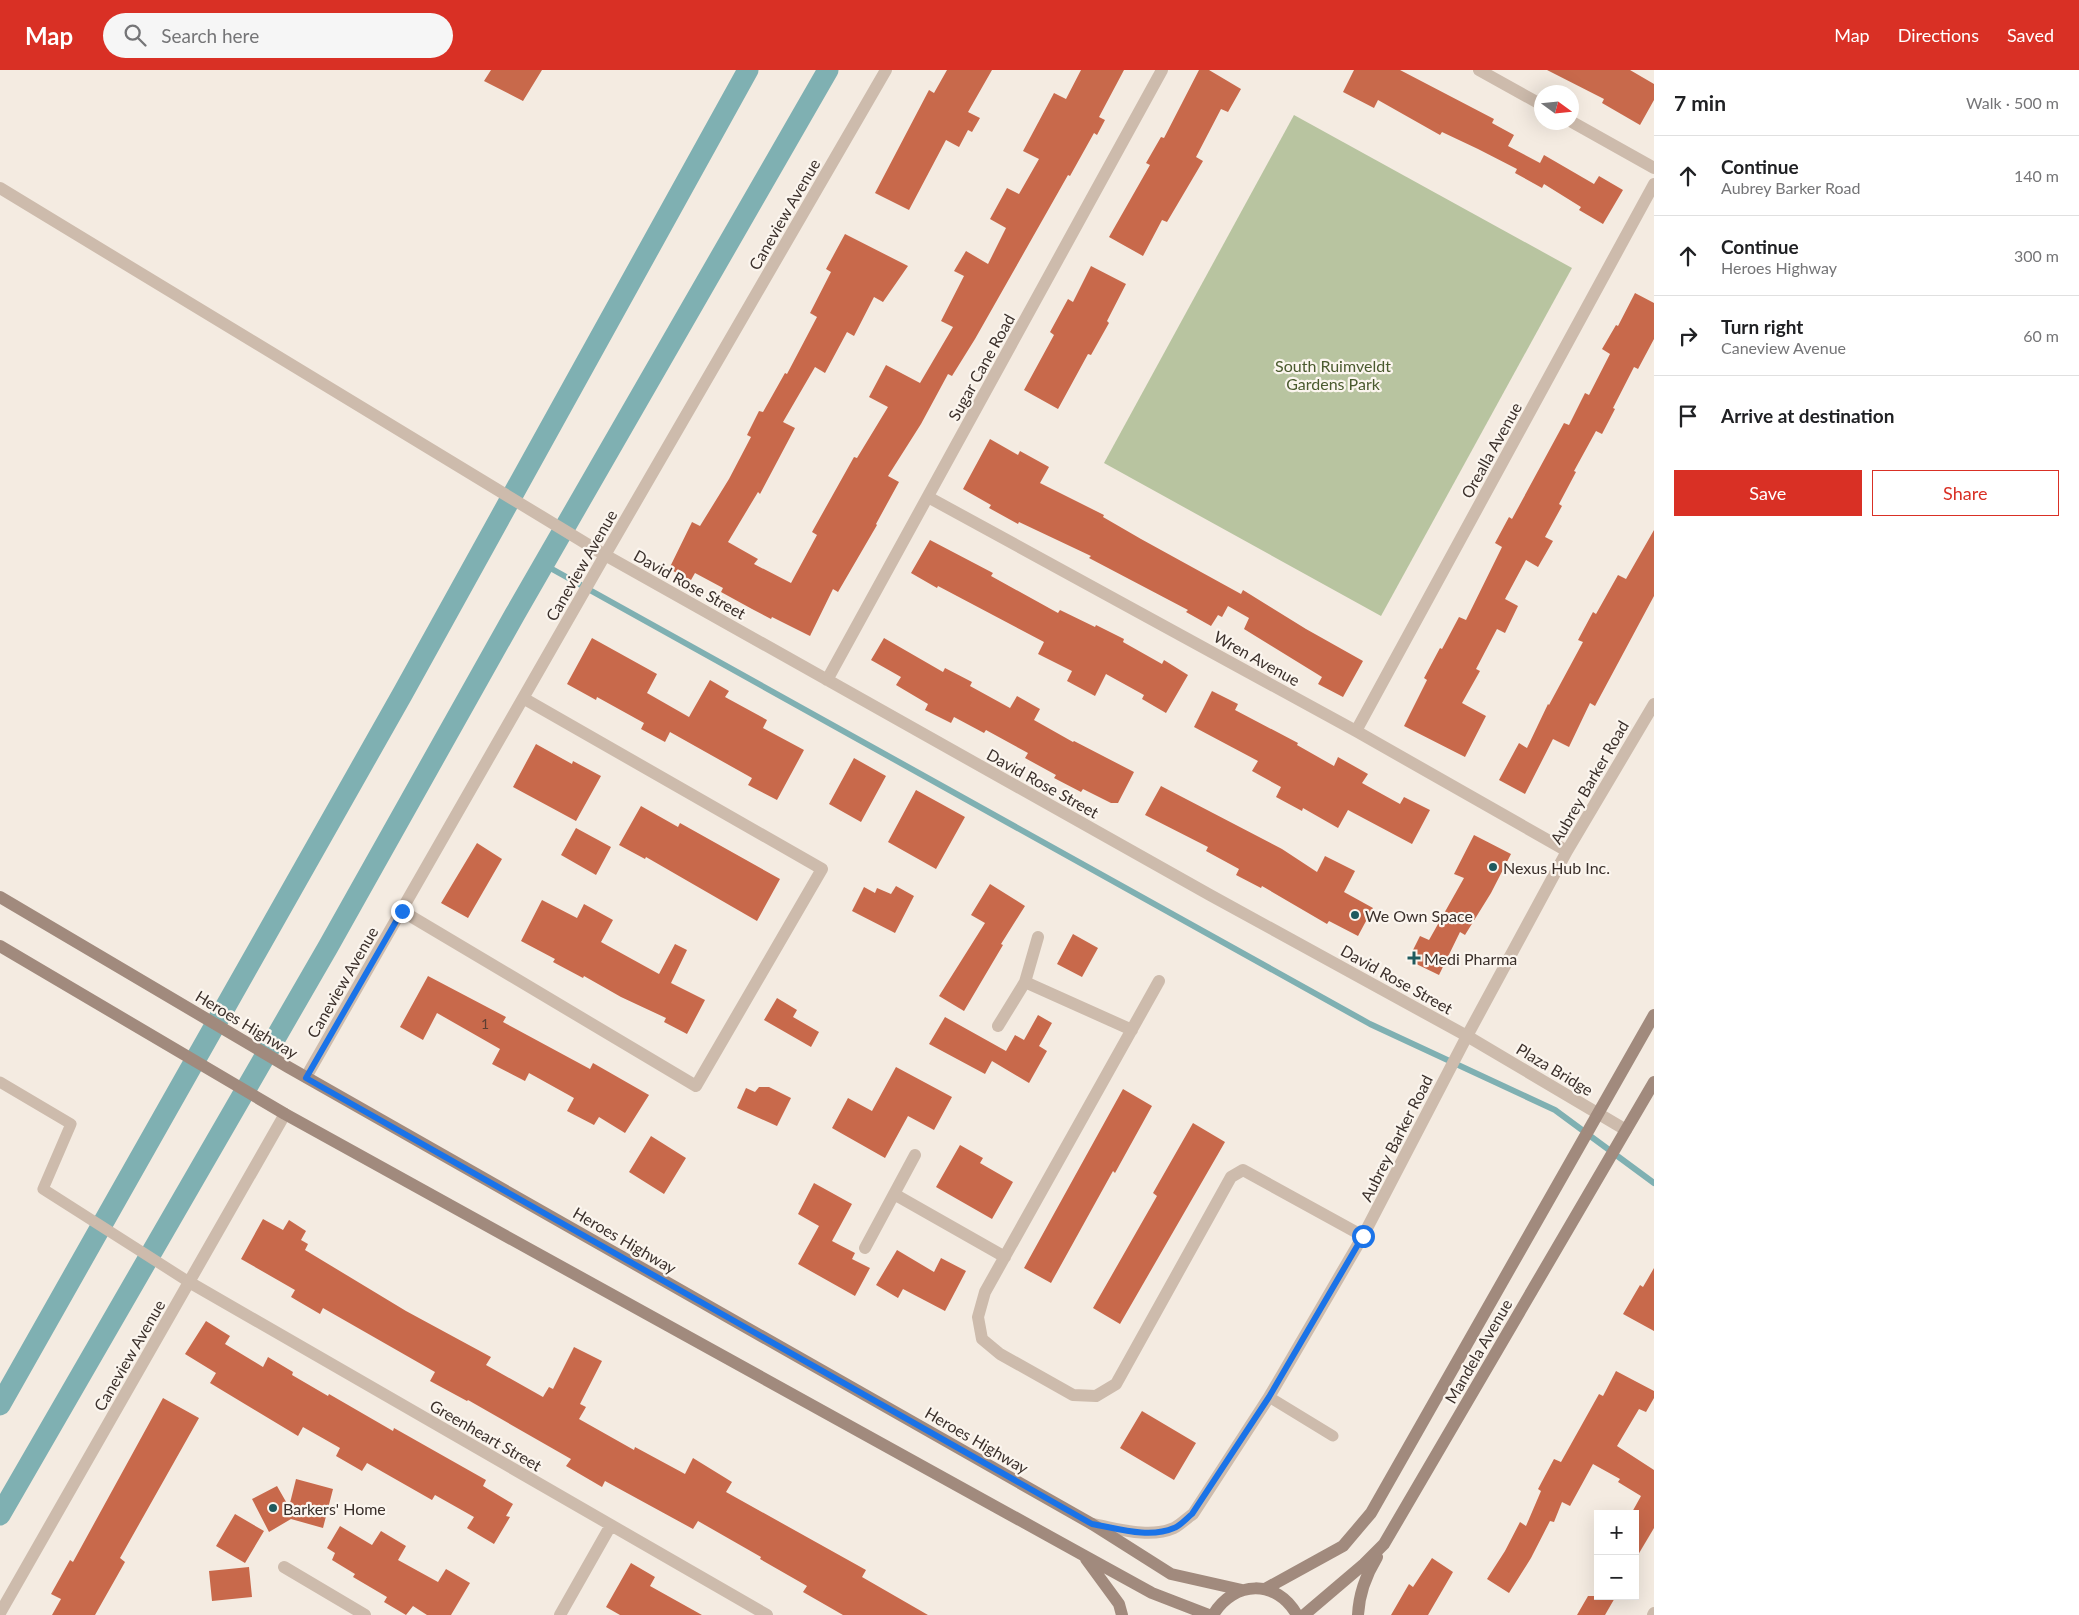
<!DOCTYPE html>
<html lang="en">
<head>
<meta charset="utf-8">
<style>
	body { margin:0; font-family:Lato,sans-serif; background:#f6f6f6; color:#202124 }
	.controls { position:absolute; right:15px; bottom:15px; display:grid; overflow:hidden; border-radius:0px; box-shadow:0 5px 20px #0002 }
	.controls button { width:45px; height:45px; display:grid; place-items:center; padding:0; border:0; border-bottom:1px solid #e0e0e0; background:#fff; color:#202124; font:25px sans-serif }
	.compass { position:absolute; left:1534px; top:15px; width:45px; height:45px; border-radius:50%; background:#fff; box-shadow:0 5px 20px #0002; rotate:105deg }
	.stop { position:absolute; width:15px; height:15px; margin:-11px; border:4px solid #1a73e8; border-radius:50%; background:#fff }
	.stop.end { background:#1a73e8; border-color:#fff; box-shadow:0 1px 5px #0008 }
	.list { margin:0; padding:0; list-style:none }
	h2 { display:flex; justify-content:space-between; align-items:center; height:65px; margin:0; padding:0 20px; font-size:21px }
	h2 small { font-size:16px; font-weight:400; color:#757577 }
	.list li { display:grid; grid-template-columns:32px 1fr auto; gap:15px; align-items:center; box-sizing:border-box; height:80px; padding:0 20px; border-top:1px solid #e0e0e0 }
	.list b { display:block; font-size:19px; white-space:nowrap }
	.list p { margin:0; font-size:16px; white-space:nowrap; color:#757577 }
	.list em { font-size:16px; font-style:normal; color:#757577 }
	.actions { display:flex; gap:10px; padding:15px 20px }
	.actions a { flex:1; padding:11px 0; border:1px solid #d93025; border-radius:0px; text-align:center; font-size:18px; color:#d93025 }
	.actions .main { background:#d93025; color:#fff }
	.icon { flex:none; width:28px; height:28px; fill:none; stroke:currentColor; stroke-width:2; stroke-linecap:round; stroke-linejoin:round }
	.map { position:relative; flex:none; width:1654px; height:1545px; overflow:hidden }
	header { display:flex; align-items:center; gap:30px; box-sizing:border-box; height:70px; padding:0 25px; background:#d93025; color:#fff }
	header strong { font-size:24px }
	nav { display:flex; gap:28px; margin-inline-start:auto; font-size:18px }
	.search { width:350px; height:45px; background:#f6f6f6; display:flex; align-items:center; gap:12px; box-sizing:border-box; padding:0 18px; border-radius:28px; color:#757577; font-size:19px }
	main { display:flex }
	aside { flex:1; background:#fff }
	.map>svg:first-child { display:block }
	.green { fill:#b8c4a0 }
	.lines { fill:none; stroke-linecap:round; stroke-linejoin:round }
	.stream { stroke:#7fb0b2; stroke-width:6 }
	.canal { stroke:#7fb0b2; stroke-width:21 }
	.building { fill:#c8694b }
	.lane { stroke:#cdbbac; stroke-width:11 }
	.street { stroke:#cdbbac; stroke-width:12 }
	.secondary { stroke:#a18a7d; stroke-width:12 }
	.route { stroke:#1a73e8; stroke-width:6 }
	.poi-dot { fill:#1f5a5e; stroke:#fbf5ee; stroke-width:2 }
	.labels { text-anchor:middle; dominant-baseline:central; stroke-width:4.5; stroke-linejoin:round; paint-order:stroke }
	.number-label { font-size:14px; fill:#5e3e33 }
	.street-label { font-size:16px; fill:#3b302b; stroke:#fbf5ee }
	.park-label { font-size:16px; fill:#4a5a2e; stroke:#fbf5ee }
	.poi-label { font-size:16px; fill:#3b302b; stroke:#fbf5ee; text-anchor:start }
</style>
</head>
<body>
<header>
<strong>Map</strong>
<div class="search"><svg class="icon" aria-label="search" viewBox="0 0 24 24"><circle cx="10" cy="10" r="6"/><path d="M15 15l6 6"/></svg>Search here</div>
<nav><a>Map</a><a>Directions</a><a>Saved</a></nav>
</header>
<main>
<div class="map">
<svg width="1654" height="1545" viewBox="0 0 1654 1545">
	<rect width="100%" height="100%" fill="#f4ebe1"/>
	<path class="green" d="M 1294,45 L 1572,198 L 1381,546 L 1104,393 Z"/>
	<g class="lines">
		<path class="stream" d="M 543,494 L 1370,954 L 1555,1040 L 1654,1113"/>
		<path class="canal" d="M 0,1335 L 403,623 L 748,0
			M 0,1445 L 328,877 L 515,544 L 828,0"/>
	</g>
	<path class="building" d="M 491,0 L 542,0 L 523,31 L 484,11 Z
		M 947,0 L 992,0 L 968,42 L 980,48 L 972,62 L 968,60 L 959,77 L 946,70 L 909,140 L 875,123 L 929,20 L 934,23 Z
		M 1081,0 L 1124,0 L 1099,47 L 1105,50 L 1097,65 L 1094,63 L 1070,106 L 1068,105 L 975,269 L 952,306 L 948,304 L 921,354 L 888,406 L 899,412 L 876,454 L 877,455 L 838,522 L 833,519 L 810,566 L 772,547 L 771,549 L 752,539 L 721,522 L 723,518 L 695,503 L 691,510 L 669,499 L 692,452 L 700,456 L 729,409 L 751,367 L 747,365 L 759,341 L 763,342 L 785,303 L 787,304 L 817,247 L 810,243 L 831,202 L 826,199 L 845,164 L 908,196 L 883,232 L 874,227 L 854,266 L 847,262 L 825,303 L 815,297 L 783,352 L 795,358 L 760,424 L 758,422 L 728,472 L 758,489 L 754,494 L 791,513 L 817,465 L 812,462 L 854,387 L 857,388 L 888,337 L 869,327 L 886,295 L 920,313 L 953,257 L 941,251 L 964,206 L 954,201 L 966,181 L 988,194 L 1006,158 L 990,149 L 1007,118 L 1019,124 L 1039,89 L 1023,81 L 1054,23 L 1066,29 Z
		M 1199,0 L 1209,0 L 1241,19 L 1228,42 L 1221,39 L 1196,87 L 1203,91 L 1167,152 L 1162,150 L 1143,186 L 1109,167 L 1150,95 L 1146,93 L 1161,67 L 1164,68 Z
		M 1354,0 L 1400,0 L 1494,49 L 1492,53 L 1514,65 L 1508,76 L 1540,93 L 1544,85 L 1594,114 L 1599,106 L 1623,120 L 1603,154 L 1579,140 L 1581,137 L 1544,114 L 1542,118 L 1515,103 L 1517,99 L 1478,79 L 1442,62 L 1440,65 L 1378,30 L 1374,38 L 1343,22 Z
		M 1547,0 L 1630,0 L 1654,14 L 1654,30 L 1640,55 L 1602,33 L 1604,29 Z
		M 1091,196 L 1126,214 L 1107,251 L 1109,253 L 1091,285 L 1088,284 L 1058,339 L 1024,320 L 1054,265 L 1050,262 L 1068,229 L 1073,232 Z
		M 1635,223 L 1654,233 L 1654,269 L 1638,299 L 1634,297 L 1613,338 L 1615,339 L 1602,364 L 1596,361 L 1574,401 L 1576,402 L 1559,434 L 1562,436 L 1545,467 L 1553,471 L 1538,497 L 1526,490 L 1505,529 L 1518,536 L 1505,563 L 1497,559 L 1476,599 L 1480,601 L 1462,633 L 1486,646 L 1465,687 L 1404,656 L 1427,610 L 1424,608 L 1440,578 L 1442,579 L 1459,547 L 1466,550 L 1502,477 L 1495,473 L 1509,447 L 1512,449 L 1564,353 L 1569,355 L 1585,323 L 1589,325 L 1610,284 L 1602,279 L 1616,255 L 1618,256 Z
		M 990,369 L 1018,385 L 1020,381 L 1049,397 L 1040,413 L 1104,445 L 1103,447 L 1141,469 L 1241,524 L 1243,520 L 1306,559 L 1363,591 L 1343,627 L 1318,614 L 1322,607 L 1244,559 L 1249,548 L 1228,536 L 1222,547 L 1218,545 L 1211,556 L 1186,542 L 1188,540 L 1089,488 L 1091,486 L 1019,452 L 1018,454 L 989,438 L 991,435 L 963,419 Z
		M 1654,460 L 1654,526 L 1595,636 L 1590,633 L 1569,677 L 1553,669 L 1525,724 L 1499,710 L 1519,673 L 1527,678 L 1548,634 L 1549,635 L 1583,572 L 1578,570 L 1593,542 L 1596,544 L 1618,505 L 1626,509 Z
		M 930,470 L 993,503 L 991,506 L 1058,543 L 1060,540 L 1095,557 L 1096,555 L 1124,569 L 1123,572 L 1162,594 L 1164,590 L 1188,605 L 1166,643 L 1142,629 L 1144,625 L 1106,604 L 1095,626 L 1067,611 L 1072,601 L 1038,584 L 1044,572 L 938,516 L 937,518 L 911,503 Z
		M 592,568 L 657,604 L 647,623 L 689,647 L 710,610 L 729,621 L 725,627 L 767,650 L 763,658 L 804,680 L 777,730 L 748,715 L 752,708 L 670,662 L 665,672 L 641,659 L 644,653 L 597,627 L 596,630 L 567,614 Z
		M 884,568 L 943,602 L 945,598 L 972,612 L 970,616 L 1010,638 L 1017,626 L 1040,639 L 1034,650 L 1073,672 L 1074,671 L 1134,702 L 1118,733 L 1111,733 L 1083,719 L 1081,722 L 1054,708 L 1056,705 L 1025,688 L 1028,683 L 986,660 L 984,663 L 954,647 L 951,653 L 925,640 L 928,634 L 896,615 L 901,607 L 871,590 Z
		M 1212,621 L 1238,634 L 1235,640 L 1298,673 L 1297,675 L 1334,696 L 1338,687 L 1368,704 L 1362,713 L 1400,734 L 1404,727 L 1430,740 L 1412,774 L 1348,740 L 1338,758 L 1303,738 L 1302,741 L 1276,727 L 1281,717 L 1252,701 L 1258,691 L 1194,657 Z
		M 536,674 L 572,694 L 573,691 L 601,706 L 576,751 L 513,717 Z
		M 854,688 L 886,706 L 861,752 L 829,734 Z
		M 1161,716 L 1282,779 L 1317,802 L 1325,786 L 1355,801 L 1344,822 L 1373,838 L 1358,866 L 1329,851 L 1327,854 L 1262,816 L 1261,818 L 1236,805 L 1239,799 L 1206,781 L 1208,777 L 1145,745 Z
		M 916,720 L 965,747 L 936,799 L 888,772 Z
		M 641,736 L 678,757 L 680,753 L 780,809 L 757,851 L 646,787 L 645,789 L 619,775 Z
		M 576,758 L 611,777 L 596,805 L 561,785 Z
		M 1474,765 L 1511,784 L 1491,823 L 1465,865 L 1460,862 L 1439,905 L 1408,890 L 1420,866 L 1429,870 L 1464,808 L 1454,804 Z
		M 477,773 L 502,789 L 468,848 L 441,833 Z
		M 990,814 L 1025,836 L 1001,874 L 1003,875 L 964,941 L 939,926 L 985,853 L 971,845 Z
		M 896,816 L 914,826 L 895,863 L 852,841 L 864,817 L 875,823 L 877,818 L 891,824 Z
		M 542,830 L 577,848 L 584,834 L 613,850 L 601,872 L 659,904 L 675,874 L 687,880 L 671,913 L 705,930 L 687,964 L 664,952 L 666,948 L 621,927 L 584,906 L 583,908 L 553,892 L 555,889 L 521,871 Z
		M 1073,864 L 1098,878 L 1082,907 L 1057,894 Z
		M 428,906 L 506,947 L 503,952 L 590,999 L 593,993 L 649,1025 L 625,1063 L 599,1047 L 594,1055 L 567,1041 L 574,1028 L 529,1003 L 525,1011 L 492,994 L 500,979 L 437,943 L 423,970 L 400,957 Z
		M 777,928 L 797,940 L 793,947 L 819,962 L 811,977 L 764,950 Z
		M 1038,945 L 1052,953 L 1039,976 L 1047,981 L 1029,1013 L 992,991 L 985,1004 L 929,974 L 945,947 L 1006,981 L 1015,965 L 1024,970 Z
		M 896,997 L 952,1027 L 934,1060 L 908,1046 L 885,1088 L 832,1058 L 848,1028 L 872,1041 Z
		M 759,1017 L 769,1017 L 791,1028 L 777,1056 L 737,1038 L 746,1018 L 755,1022 Z
		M 1123,1019 L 1152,1036 L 1115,1103 L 1113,1101 L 1051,1213 L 1024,1198 Z
		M 1193,1053 L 1225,1072 L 1120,1254 L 1093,1238 L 1157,1126 L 1153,1123 Z
		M 651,1066 L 686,1088 L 664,1124 L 629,1102 Z
		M 960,1075 L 983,1088 L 980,1093 L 1013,1112 L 992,1149 L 936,1117 Z
		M 814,1113 L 852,1134 L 832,1171 L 855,1183 L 852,1189 L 870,1198 L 855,1226 L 798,1194 L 819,1156 L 798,1144 Z
		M 263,1149 L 283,1160 L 289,1150 L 306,1161 L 301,1170 L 308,1174 L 305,1180 L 406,1241 L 491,1287 L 486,1295 L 543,1327 L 549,1317 L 553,1319 L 574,1277 L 602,1291 L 580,1334 L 586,1337 L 579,1349 L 634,1380 L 635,1377 L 685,1404 L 693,1388 L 732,1412 L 726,1422 L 866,1500 L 862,1507 L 928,1545 L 843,1545 L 803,1522 L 807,1516 L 760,1489 L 761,1487 L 698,1451 L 693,1459 L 605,1411 L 602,1417 L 566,1396 L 571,1389 L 468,1330 L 467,1331 L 430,1311 L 435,1302 L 323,1238 L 320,1244 L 291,1227 L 295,1220 L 241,1189 Z
		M 897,1180 L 934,1202 L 941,1188 L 966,1201 L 945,1241 L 903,1219 L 898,1228 L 876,1215 Z
		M 1654,1198 L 1654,1261 L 1623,1244 L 1640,1215 L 1643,1217 Z
		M 206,1251 L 230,1266 L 225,1274 L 263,1297 L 268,1287 L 293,1302 L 292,1305 L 328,1326 L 329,1324 L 393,1361 L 394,1358 L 486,1410 L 483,1416 L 513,1434 L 506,1446 L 510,1447 L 494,1474 L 467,1458 L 474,1447 L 435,1425 L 432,1430 L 367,1393 L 362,1401 L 336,1386 L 340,1378 L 303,1357 L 298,1366 L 210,1313 L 216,1303 L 185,1284 Z
		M 1616,1301 L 1654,1321 L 1654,1328 L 1646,1342 L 1639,1339 L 1617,1376 L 1654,1400 L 1654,1458 L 1635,1490 L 1636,1444 L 1631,1444 L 1641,1426 L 1618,1412 L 1620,1409 L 1593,1394 L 1570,1436 L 1562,1432 L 1554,1452 L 1550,1451 L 1531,1488 L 1509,1523 L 1487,1509 L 1505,1481 L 1520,1452 L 1526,1456 L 1541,1421 L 1538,1419 L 1554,1389 L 1561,1392 L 1599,1324 L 1603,1326 Z
		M 163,1328 L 199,1348 L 120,1488 L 125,1492 L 95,1545 L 52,1545 L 61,1529 L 51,1524 L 70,1490 L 73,1492 Z
		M 1142,1341 L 1196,1373 L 1174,1410 L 1120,1378 Z
		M 296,1409 L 333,1419 L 323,1458 L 291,1449 L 269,1462 L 252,1429 L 277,1416 L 289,1437 Z
		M 235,1444 L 264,1461 L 245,1493 L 216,1476 Z
		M 340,1456 L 372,1475 L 381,1461 L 406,1476 L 398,1490 L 438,1512 L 446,1499 L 470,1513 L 451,1545 L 427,1545 L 413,1536 L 406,1545 L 384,1532 L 387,1527 L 353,1507 L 355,1504 L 332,1490 L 335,1483 L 327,1478 Z
		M 1432,1488 L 1453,1502 L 1428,1545 L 1391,1545 L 1409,1514 L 1413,1517 Z
		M 631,1493 L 655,1507 L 650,1516 L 702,1545 L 620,1545 L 606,1537 Z
		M 249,1497 L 252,1527 L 212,1531 L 209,1501 Z
		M 1588,1526 L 1616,1526 L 1605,1545 L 1577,1545 Z"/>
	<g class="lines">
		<path class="lane" d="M 0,1012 L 71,1054 L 43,1119 L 189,1212
			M 1269,1327 L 1333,1366"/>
		<path class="street" d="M 1479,0 L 1542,35
			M 1572,52 L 1654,98
			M 0,118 L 605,485 L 1210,825 L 1467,966 L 1626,1060
			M 928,427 L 1356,661 L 1567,781
			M 827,610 L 1162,0
			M 1356,661 L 1654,114
			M 402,841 L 696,1016 L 822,799 L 523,628
			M 1159,911 L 985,1222 L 978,1247 L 982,1269 L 1000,1284 L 1073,1325 L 1096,1326 L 1116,1314 L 1231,1107 L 1243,1100 L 1363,1166
			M 1025,912 L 1132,960
			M 998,956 L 1025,912 L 1038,867
			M 306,1007 L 605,485 L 886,0
			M 894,1124 L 1005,1187
			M 865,1178 L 915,1085
			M 189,1212 L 767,1545
			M 1092,1454 C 1116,1458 1149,1469 1174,1458 C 1180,1455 1187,1448 1193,1444 L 1269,1327 L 1363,1166 L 1467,966 L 1567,781 L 1654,634
			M 284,1497 L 365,1545
			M 0,1543 L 285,1044
			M 560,1545 L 611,1455
			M 1653,1545 L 1654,1543"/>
		<path class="secondary" d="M 0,827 L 288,997 L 1092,1454 L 1171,1504 L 1242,1520
			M 0,876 L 285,1044 L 1083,1485 L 1152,1523 L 1209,1545
			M 1086,1489 L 1119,1534 L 1122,1545
			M 1265,1519 L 1343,1476 L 1371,1443 L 1654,945
			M 1213,1545 C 1234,1510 1277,1509 1297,1545
			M 1304,1545 L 1364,1494 L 1384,1474 L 1654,1012
			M 1358,1545 C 1359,1524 1366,1505 1377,1487"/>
	</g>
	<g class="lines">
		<path class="route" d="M 402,841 L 306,1008 L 1092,1454 C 1116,1458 1149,1469 1174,1458 C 1180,1456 1187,1448 1192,1444 L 1269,1327 L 1363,1166"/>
	</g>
	<g class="poi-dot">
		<circle cx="1493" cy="797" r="5"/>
		<circle cx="1355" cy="845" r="5"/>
		<path d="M1411.5 880.5h5v5h5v5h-5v5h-5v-5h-5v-5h5z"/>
		<circle cx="273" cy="1438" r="5"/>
	</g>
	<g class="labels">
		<g class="number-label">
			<text x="485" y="953">1</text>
		</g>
		<g class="street-label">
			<text transform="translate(784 144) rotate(-60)">Caneview Avenue</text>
			<text transform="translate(981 297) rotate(-61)">Sugar Cane Road</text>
			<text transform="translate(1491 380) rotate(-61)">Orealla Avenue</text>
			<text transform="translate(581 495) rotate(-60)">Caneview Avenue</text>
			<text transform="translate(690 514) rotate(29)">David Rose Street</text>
			<text transform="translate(1257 588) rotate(29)">Wren Avenue</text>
			<text transform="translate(1589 712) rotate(-60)">Aubrey Barker Road</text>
			<text transform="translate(1043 713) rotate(29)">David Rose Street</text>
			<text transform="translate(1397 909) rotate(29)">David Rose Street</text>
			<text transform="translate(342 912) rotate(-60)">Caneview Avenue</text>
			<text transform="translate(247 954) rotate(31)">Heroes Highway</text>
			<text transform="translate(1555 999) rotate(31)">Plaza Bridge</text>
			<text transform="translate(1396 1068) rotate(-63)">Aubrey Barker Road</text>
			<text transform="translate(625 1170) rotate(30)">Heroes Highway</text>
			<text transform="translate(1478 1281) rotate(-60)">Mandela Avenue</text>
			<text transform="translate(129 1285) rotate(-60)">Caneview Avenue</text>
			<text transform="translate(486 1365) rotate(30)">Greenheart Street</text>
			<text transform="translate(977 1370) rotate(30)">Heroes Highway</text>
		</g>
		<g class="park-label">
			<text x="1333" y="295">South Ruimveldt<tspan x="1333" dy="18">Gardens Park</tspan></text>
		</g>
		<g class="poi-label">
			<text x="1503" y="797">Nexus Hub Inc.</text>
			<text x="1365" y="845">We Own Space</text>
			<text x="1424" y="888">Medi Pharma</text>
			<text x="283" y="1438">Barkers' Home</text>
		</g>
	</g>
</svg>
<div class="controls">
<button>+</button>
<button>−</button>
</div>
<svg class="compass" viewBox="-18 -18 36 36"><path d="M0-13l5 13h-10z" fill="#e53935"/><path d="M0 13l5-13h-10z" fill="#757577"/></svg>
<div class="stop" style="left:1363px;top:1166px"></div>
<div class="stop end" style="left:402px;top:841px"></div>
</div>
<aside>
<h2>7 min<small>Walk · 500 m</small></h2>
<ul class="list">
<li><svg class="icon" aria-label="ahead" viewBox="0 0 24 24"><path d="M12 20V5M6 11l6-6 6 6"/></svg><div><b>Continue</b><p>Aubrey Barker Road</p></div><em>140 m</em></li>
<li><svg class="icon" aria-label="ahead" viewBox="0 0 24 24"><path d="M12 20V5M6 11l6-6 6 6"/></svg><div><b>Continue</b><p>Heroes Highway</p></div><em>300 m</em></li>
<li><svg class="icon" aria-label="right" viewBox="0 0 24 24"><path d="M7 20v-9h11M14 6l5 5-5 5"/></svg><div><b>Turn right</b><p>Caneview Avenue</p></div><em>60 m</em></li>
<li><svg class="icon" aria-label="arrive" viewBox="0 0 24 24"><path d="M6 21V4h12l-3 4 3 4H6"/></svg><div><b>Arrive at destination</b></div></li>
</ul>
<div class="actions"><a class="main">Save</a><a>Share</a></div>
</aside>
</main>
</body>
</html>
